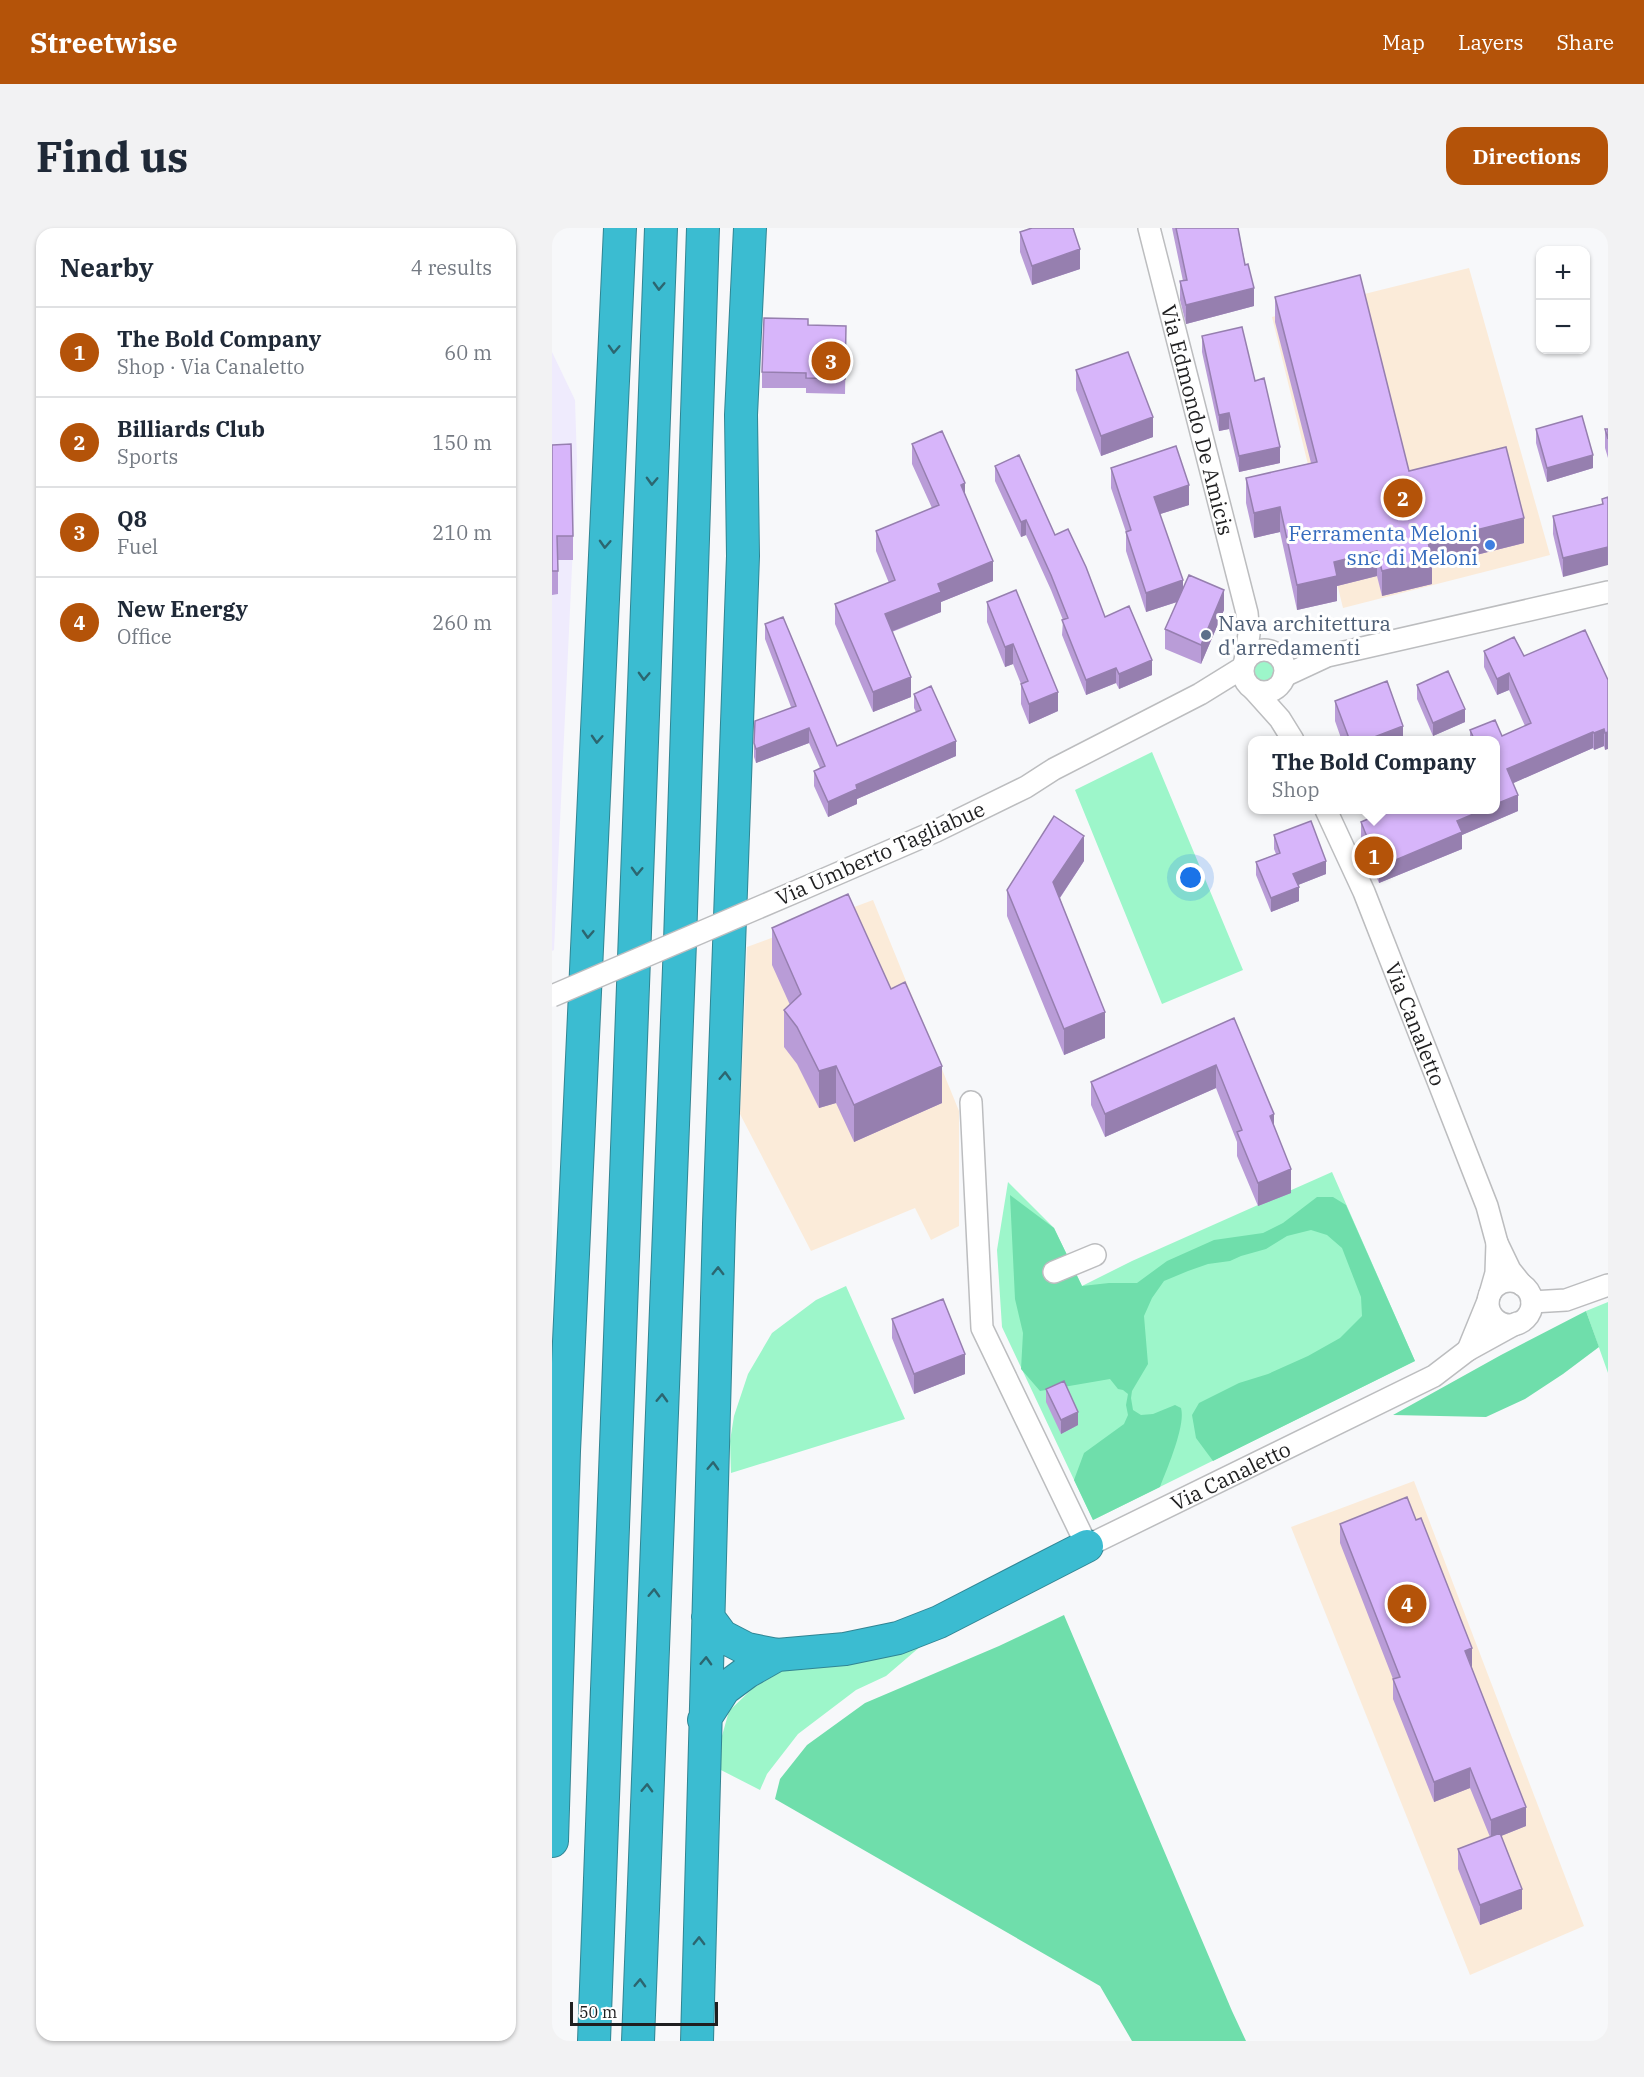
<!DOCTYPE html>
<html lang="en">
<head>
<meta charset="utf-8">
<style>
	body { margin:0; font-family:"IBM Plex Serif",serif; background:#f2f2f3; color:#1f2937 }
	.controls { position:absolute; right:18px; top:18px; display:grid; overflow:hidden; border-radius:12px; box-shadow:0 2px 4px #0004 }
	.controls button { width:54px; height:54px; display:grid; place-items:center; padding:0; border:0; border-bottom:2px solid #e0e1e3; background:#fff; color:#1f2937; font:30px sans-serif }
	.scale { position:absolute; left:18px; bottom:15px; width:148px; box-sizing:border-box; padding-left:6px; border:3px solid #1f1f20; border-top:0; font-size:16px; line-height:21px; white-space:nowrap; color:#1f1f20; -webkit-text-stroke:4px #fff; paint-order:stroke }
	.you { position:absolute; left:639px; top:650px; width:21px; height:21px; margin:-15px; border:4px solid #fff; border-radius:50%; background:#1a73e8; box-shadow:0 0 0 9px #1a73e833 }
	.badge { display:grid; place-items:center; width:39px; height:39px; border-radius:50%; background:#b45309; color:#fff; font-size:20px; font-weight:700 }
	.pin { position:absolute; translate:-50% -50%; border:3px solid #fff; box-shadow:0 2px 6px #0006 }
	.popup { position:absolute; left:696px; top:508px; width:252px; height:78px; box-sizing:border-box; display:grid; place-content:center; border-radius:12px; background:#fff; filter:drop-shadow(0 2px 4px #0005); font-size:20px; white-space:nowrap; color:#747a83 }
	.popup b { font-size:22px; color:#1f2937 }
	.popup::after { content:''; position:absolute; left:50%; top:100%; margin-left:-12px; border:12px solid transparent; border-top-color:#fff }
	.list { margin:0; padding:0; list-style:none }
	h2 { display:flex; justify-content:space-between; align-items:center; height:78px; margin:0; padding:0 24px; font-size:26px }
	h2 small { font-size:20px; font-weight:400; color:#747a83 }
	.list li { display:grid; grid-template-columns:39px 1fr auto; gap:18px; align-items:center; box-sizing:border-box; height:90px; padding:0 24px; border-top:2px solid #e0e1e3 }
	.list b { display:block; font-size:22px; white-space:nowrap }
	.list p { margin:0; font-size:20px; white-space:nowrap; color:#747a83 }
	.list em { font-size:20px; font-style:normal; color:#747a83 }
	.map { position:relative; flex:none; width:1056px; height:1813px; overflow:hidden; border-radius:18px }
	header { display:flex; align-items:center; gap:36px; box-sizing:border-box; height:84px; padding:0 30px; background:#b45309; color:#fff }
	header strong { font-size:28px }
	nav { display:flex; gap:33px; margin-inline-start:auto; font-size:21px }
	.intro { display:flex; align-items:center; justify-content:space-between; box-sizing:border-box; height:144px; padding:0 36px }
	h1 { margin:0; font-size:42px }
	.button { padding:15px 27px; border-radius:18px; background:#b45309; color:#fff; font-size:21px; font-weight:700 }
	main { display:flex; gap:36px; padding:0 36px }
	aside { flex:1; background:#fff; border-radius:18px; box-shadow:0 2px 4px #0004 }
	.map>svg:first-child { display:block }
	.commercial { fill:#efebfd }
	.industrial { fill:#fbebd9 }
	.green { fill:#9df6ca }
	.forest { fill:#6fdeab }
	.lines { fill:none; stroke-linecap:round; stroke-linejoin:round }
	.minor-casing { stroke:#bcbdbf; stroke-width:24 }
	.highway-casing { stroke:#318593; stroke-width:34 }
	.minor { stroke:#fff; stroke-width:21 }
	.highway { stroke:#3bbcd1; stroke-width:32 }
	.minor-bridge-casing { stroke:#bcbdbf; stroke-width:24; stroke-linecap:butt }
	.minor-bridge { stroke:#fff; stroke-width:21 }
	.wall { fill:#b99cd7 }
	.shaded-wall { fill:#967faf }
	.building { fill:#d7b5fa; stroke:#967faf; stroke-width:1.5 }
	.oneway { stroke:#2c6670 }
	.shop-dot { fill:#3f7fe0; stroke:#fff; stroke-width:2 }
	.service-dot { fill:#5c6f8a; stroke:#fff; stroke-width:2 }
	.labels { text-anchor:middle; dominant-baseline:central; stroke-width:6; stroke-linejoin:round; paint-order:stroke }
	.street-label { font-size:21px; fill:#1f1f20; stroke:#fff }
	.shop-label { font-size:21px; fill:#366cbe; stroke:#fff; text-anchor:end }
	.service-label { font-size:21px; fill:#4e5e75; stroke:#fff; text-anchor:start }
</style>
</head>
<body>
<header>
<strong>Streetwise</strong>
<nav><a>Map</a><a>Layers</a><a>Share</a></nav>
</header>
<div class="intro"><h1>Find us</h1><a class="button">Directions</a></div>
<main>
<aside>
<h2>Nearby<small>4 results</small></h2>
<ul class="list">
<li><span class="badge">1</span><div><b>The Bold Company</b><p>Shop · Via Canaletto</p></div><em>60 m</em></li>
<li><span class="badge">2</span><div><b>Billiards Club</b><p>Sports</p></div><em>150 m</em></li>
<li><span class="badge">3</span><div><b>Q8</b><p>Fuel</p></div><em>210 m</em></li>
<li><span class="badge">4</span><div><b>New Energy</b><p>Office</p></div><em>260 m</em></li>
</ul>
</aside>
<div class="map">
<svg width="1056" height="1813" viewBox="0 0 1056 1813">
	<rect width="100%" height="100%" fill="#f7f8fa"/>
	<path class="commercial" d="M 0,124 L 23,172 L 25,233 L 2,722 L 0,723 Z"/>
	<path class="industrial" d="M 917,40 L 998,327 L 791,380 L 720,89 Z
		M 321,672 L 407,883 L 407,998 L 379,1012 L 363,980 L 259,1023 L 188,886 L 195,719 Z
		M 862,1253 L 1032,1698 L 918,1747 L 739,1299 Z"/>
	<path class="green" d="M698 443a14 14 0 1 1 28 0a14 14 0 1 1-28 0Z
		M 600,524 L 691,742 L 610,776 L 523,562 Z
		M 780,944 L 863,1133 L 541,1292 L 450,1099 L 445,1022 L 456,954 L 502,1000 L 530,1058 L 580,1033 Z
		M 294,1058 L 353,1191 L 179,1245 L 178,1213 L 182,1188 L 196,1146 L 220,1105 L 264,1072 Z
		M 1056,1074 L 1056,1145 L 1034,1083 Z
		M 369,1418 L 334,1448 L 304,1462 L 246,1506 L 215,1546 L 208,1562 L 165,1540 L 166,1522 L 177,1483 L 201,1460 L 233,1441 Z"/>
	<path class="forest" d="M 458,967 L 502,1000 L 530,1058 L 557,1055 L 585,1055 L 615,1033 L 662,1012 L 711,1005 L 731,995 L 765,969 L 781,969 L 794,977 L 863,1133 L 661,1233 L 644,1210 L 640,1187 L 647,1175 L 687,1155 L 716,1146 L 756,1128 L 788,1110 L 810,1088 L 809,1069 L 790,1020 L 775,1007 L 759,1002 L 735,1008 L 714,1021 L 689,1028 L 678,1033 L 656,1036 L 636,1043 L 612,1053 L 600,1070 L 592,1088 L 596,1136 L 580,1163 L 579,1170 L 581,1182 L 589,1187 L 601,1186 L 623,1177 L 629,1180 C 634,1197 615,1241 608,1259 L 541,1292 L 522,1252 L 532,1225 L 572,1196 L 576,1187 L 574,1177 L 576,1166 L 571,1162 L 566,1161 L 558,1151 L 488,1163 L 469,1141 L 471,1105 L 463,1071 Z
		M 1034,1083 L 1047,1119 L 1011,1146 L 973,1171 L 934,1189 L 841,1187 L 949,1127 Z
		M 512,1387 L 680,1783 L 694,1813 L 580,1813 L 548,1758 L 223,1571 L 228,1551 L 255,1517 L 313,1475 L 447,1418 Z"/>
	<g class="lines">
		<defs>
			<g id="minor">
				<path id="s1" d="M 597,0 L 695,385 L 697,406 L 693,433"/>
				<circle cx="712" cy="443" r="21"/>
				<path d="M 732,448 L 775,428 L 1056,364"/>
				<path d="M 702,462 L 728,491 L 741,512"/>
				<path id="s2" d="M 774,582 L 812,664 L 935,978 L 945,1015"/>
				<path d="M 250,661 L 384,603 L 474,559 L 502,541 L 648,466 L 690,440"/>
				<path id="s3" d="M 419,874 L 430,1100 L 535,1318 L 882,1148 L 916,1122"/>
				<path d="M 502,1044 L 543,1027"/>
				<circle cx="958" cy="1075" r="22"/>
				<path d="M 938,1066 L 944,1045 L 945,1015 L 958,1042 L 970,1057"/>
				<path d="M 936,1073 L 916,1122 L 965,1095"/>
				<path d="M 980,1074 L 1014,1072 L 1056,1057"/>
			</g>
			<path id="highway" d="M 156,1389 L 170,1408 L 195,1421 L 225,1427 L 293,1421 L 346,1410 L 387,1394 L 535,1318
				M 152,1492 L 172,1461 L 195,1444 L 225,1427
				M 0,1613 L 12,1223 L 68,0
				M 42,1813 L 109,0
				M 86,1813 L 128,714 L 151,0
				M 145,1813 L 167,996 L 191,328 L 189,187 L 198,0"/>
		</defs>
		<use href="#minor" class="minor-casing"/>
		<use href="#highway" class="highway-casing"/>
		<use href="#minor" class="minor"/>
		<use href="#highway" class="highway"/>
		<defs>
			<path id="minor-bridge" d="M 0,768 L 250,661"/>
		</defs>
		<use href="#minor-bridge" class="minor-bridge-casing"/>
		<use href="#minor-bridge" class="minor-bridge"/>
	</g>
	<path class="wall" d="M 620,0 L 686,0 L 702,78 L 634,96 L 628,72 L 628,53 L 631,53 Z
		M 468,4 L 528,41 L 480,57 L 468,24 Z
		M 723,69 L 857,243 L 972,315 L 880,338 L 880,356 L 830,368 L 825,348 L 785,358 L 785,373 L 745,382 L 728,304 L 702,310 L 694,275 L 694,250 L 759,235 L 723,94 Z
		M 256,97 L 294,114 L 293,166 L 254,165 L 254,160 L 210,160 L 210,144 Z
		M 650,108 L 703,153 L 728,235 L 687,244 L 677,201 L 667,203 L 650,124 Z
		M 524,142 L 601,209 L 549,228 L 524,162 Z
		M 984,201 L 1041,240 L 995,254 L 984,215 Z
		M 1053,201 L 1056,201 L 1056,230 L 1053,220 Z
		M 360,216 L 413,266 L 441,353 L 389,374 L 389,384 L 340,404 L 359,469 L 321,484 L 283,396 L 283,376 L 337,355 L 324,323 L 324,303 L 380,280 L 360,236 Z
		M 0,217 L 21,308 L 21,332 L 6,332 L 6,366 L 0,367 Z
		M 443,238 L 503,307 L 553,389 L 600,447 L 567,461 L 564,455 L 534,467 L 510,407 L 511,392 L 499,362 L 474,307 L 469,309 L 443,253 Z
		M 559,240 L 637,277 L 608,286 L 631,361 L 672,382 L 649,436 L 613,421 L 613,401 L 625,374 L 594,384 L 574,323 L 574,304 L 559,260 Z
		M 1056,269 L 1011,349 L 1001,306 L 1001,288 L 1050,276 L 1050,271 Z
		M 435,374 L 506,483 L 477,496 L 469,476 L 469,456 L 461,436 L 453,439 L 435,394 Z
		M 213,396 L 285,518 L 364,484 L 362,480 L 362,466 L 404,528 L 305,571 L 305,576 L 276,589 L 262,558 L 262,543 L 268,540 L 257,515 L 204,535 L 202,529 L 202,515 L 239,479 L 213,411 Z
		M 932,423 L 972,428 L 1056,452 L 1053,522 L 1052,518 L 1042,522 L 1041,520 L 961,555 L 966,583 L 910,607 L 910,621 L 827,655 L 809,611 L 809,594 L 819,590 L 819,582 L 944,582 L 944,513 L 918,513 L 918,502 L 950,508 L 973,498 L 957,462 L 945,467 L 932,439 Z
		M 865,457 L 913,494 L 881,508 L 865,471 Z
		M 783,473 L 851,513 L 790,513 L 783,493 Z
		M 722,607 L 774,646 L 746,657 L 747,673 L 719,684 L 704,647 L 704,634 L 724,626 L 722,621 Z
		M 532,633 L 508,670 L 553,810 L 512,827 L 455,688 L 455,662 Z
		M 220,700 L 390,875 L 302,914 L 284,875 L 267,880 L 245,836 L 232,819 L 232,782 L 238,777 L 220,737 Z
		M 682,790 L 739,965 L 706,978 L 685,928 L 685,914 L 664,860 L 553,909 L 539,877 L 539,854 Z
		M 340,1091 L 413,1146 L 362,1166 L 340,1110 Z
		M 494,1161 L 526,1197 L 509,1206 L 494,1174 Z
		M 788,1296 L 920,1440 L 974,1598 L 949,1608 L 970,1681 L 928,1697 L 906,1641 L 906,1621 L 938,1609 L 918,1560 L 882,1574 L 841,1471 L 841,1451 L 788,1315 Z"/>
	<path class="shaded-wall" d="M 528,21 L 528,41 L 480,57 L 480,38 Z
		M 702,60 L 702,78 L 634,96 L 634,77 Z
		M 677,185 L 677,201 L 667,203 L 667,187 Z
		M 601,189 L 601,209 L 549,228 L 549,208 Z
		M 728,219 L 728,235 L 687,244 L 687,228 Z
		M 1041,227 L 1041,240 L 995,254 L 995,240 Z
		M 413,255 L 413,276 L 409,257 Z
		M 637,257 L 637,277 L 602,288 L 602,269 Z
		M 728,279 L 728,304 L 702,310 L 702,285 Z
		M 972,290 L 972,315 L 880,338 L 880,356 L 830,368 L 830,343 L 876,314 Z
		M 474,292 L 474,307 L 469,309 L 469,294 Z
		M 1056,319 L 1056,337 L 1011,349 L 1011,330 Z
		M 825,323 L 825,348 L 785,358 L 785,373 L 745,382 L 745,357 L 782,334 Z
		M 441,333 L 441,353 L 389,374 L 389,384 L 333,406 L 333,386 L 386,356 Z
		M 631,352 L 631,372 L 594,384 L 594,365 Z
		M 672,362 L 672,382 L 649,436 L 649,417 Z
		M 461,416 L 461,436 L 453,439 L 453,419 Z
		M 600,432 L 600,447 L 567,461 L 567,446 Z
		M 564,440 L 564,455 L 534,467 L 534,452 Z
		M 957,445 L 957,462 L 945,467 L 945,451 Z
		M 359,449 L 359,469 L 321,484 L 321,464 Z
		M 506,464 L 506,483 L 477,496 L 477,476 Z
		M 913,481 L 913,494 L 881,508 L 881,495 Z
		M 851,498 L 851,513 L 812,513 Z
		M 257,500 L 257,515 L 204,535 L 204,521 Z
		M 1052,501 L 1052,518 L 1042,522 L 1042,505 Z
		M 1041,504 L 1041,520 L 955,558 L 955,541 Z
		M 1056,504 L 1056,521 L 1053,522 L 1053,505 Z
		M 404,513 L 404,528 L 305,571 L 305,576 L 276,589 L 276,574 L 304,557 Z
		M 966,567 L 966,583 L 910,607 L 910,621 L 827,655 L 827,639 L 905,593 L 931,582 L 944,582 L 944,576 Z
		M 532,608 L 532,633 L 501,680 L 501,654 Z
		M 774,633 L 774,646 L 741,659 L 741,646 Z
		M 747,659 L 747,673 L 719,684 L 719,670 Z
		M 553,784 L 553,810 L 512,827 L 512,801 Z
		M 664,837 L 664,860 L 553,909 L 553,886 Z
		M 284,838 L 284,875 L 267,880 L 267,843 Z
		M 390,838 L 390,875 L 302,914 L 302,877 Z
		M 722,886 L 722,910 L 718,888 Z
		M 739,941 L 739,965 L 706,978 L 706,955 Z
		M 413,1126 L 413,1146 L 362,1166 L 362,1146 Z
		M 526,1184 L 526,1197 L 509,1206 L 509,1192 Z
		M 920,1420 L 920,1440 L 913,1423 Z
		M 918,1540 L 918,1560 L 882,1574 L 882,1554 Z
		M 974,1579 L 974,1598 L 939,1612 L 939,1592 Z
		M 970,1661 L 970,1681 L 928,1697 L 928,1677 Z"/>
	<path class="building" d="M 480,0 L 521,0 L 528,21 L 480,38 L 468,4 Z
		M 624,0 L 686,0 L 693,37 L 696,36 L 702,60 L 634,77 L 628,53 L 635,52 Z
		M 808,47 L 857,243 L 954,219 L 972,290 L 876,314 L 880,331 L 830,343 L 825,323 L 782,334 L 785,348 L 745,357 L 728,279 L 702,285 L 694,250 L 765,234 L 723,69 Z
		M 212,90 L 256,91 L 256,97 L 294,98 L 293,151 L 254,150 L 254,145 L 210,144 Z
		M 690,99 L 703,153 L 712,150 L 728,219 L 687,228 L 677,185 L 667,187 L 650,108 Z
		M 576,124 L 601,189 L 549,208 L 524,142 Z
		M 1030,188 L 1041,227 L 995,240 L 984,201 Z
		M 1053,201 L 1056,201 L 1056,211 Z
		M 390,203 L 413,255 L 409,257 L 441,333 L 386,356 L 389,364 L 333,386 L 359,449 L 321,464 L 283,376 L 343,352 L 324,303 L 387,277 L 360,216 Z
		M 19,216 L 21,308 L 5,308 L 6,343 L 0,343 L 0,217 Z
		M 624,218 L 637,257 L 602,269 L 631,352 L 594,365 L 574,304 L 579,302 L 559,240 Z
		M 467,227 L 503,307 L 516,301 L 534,339 L 553,389 L 577,378 L 600,432 L 567,446 L 564,440 L 534,452 L 510,392 L 516,390 L 499,347 L 474,292 L 469,294 L 443,238 Z
		M 1056,269 L 1056,319 L 1011,330 L 1001,288 L 1051,276 L 1050,271 Z
		M 637,347 L 672,362 L 649,417 L 613,401 Z
		M 464,362 L 506,464 L 477,476 L 469,456 L 476,453 L 461,416 L 453,419 L 435,374 Z
		M 231,389 L 285,518 L 369,482 L 362,466 L 379,458 L 404,513 L 304,557 L 305,561 L 276,574 L 262,543 L 273,538 L 257,500 L 204,521 L 202,515 L 203,493 L 244,478 L 213,396 Z
		M 1033,402 L 1056,452 L 1056,504 L 1053,505 L 1052,501 L 1042,505 L 1041,504 L 955,541 L 966,567 L 944,576 L 944,513 L 923,513 L 918,502 L 943,492 L 950,508 L 979,495 L 957,445 L 945,451 L 932,423 L 962,409 L 972,428 Z
		M 896,443 L 913,481 L 881,495 L 865,457 Z
		M 835,453 L 851,498 L 812,513 L 798,513 L 783,473 Z
		M 820,582 L 931,582 L 905,593 L 910,604 L 827,639 L 809,594 L 823,588 Z
		M 502,588 L 532,608 L 501,654 L 553,784 L 512,801 L 455,662 Z
		M 759,593 L 774,633 L 741,646 L 747,659 L 719,670 L 704,634 L 728,625 L 722,607 Z
		M 296,666 L 339,761 L 353,754 L 390,838 L 302,877 L 284,838 L 267,843 L 245,799 L 232,782 L 249,766 L 220,700 Z
		M 682,790 L 722,886 L 718,888 L 739,941 L 706,955 L 685,904 L 690,902 L 664,837 L 553,886 L 539,854 Z
		M 391,1071 L 413,1126 L 362,1146 L 340,1091 Z
		M 512,1153 L 526,1184 L 509,1192 L 494,1161 Z
		M 855,1269 L 864,1292 L 869,1290 L 920,1420 L 913,1423 L 974,1579 L 939,1592 L 918,1540 L 882,1554 L 841,1451 L 848,1449 L 788,1296 Z
		M 948,1605 L 970,1661 L 928,1677 L 906,1621 Z"/>
	<defs><path id="oneway-chevron" d="M-2-3.5L2.5 0L-2 3.5" fill="none" stroke-width="1.6" stroke-linecap="round" stroke-linejoin="round" transform="scale(1.5)"/></defs>
	<g class="oneway">
		<use href="#oneway-chevron" transform="translate(107 58) rotate(92)"/>
		<use href="#oneway-chevron" transform="translate(62 121) rotate(93)"/>
		<use href="#oneway-chevron" transform="translate(100 253) rotate(92)"/>
		<use href="#oneway-chevron" transform="translate(53 316) rotate(93)"/>
		<use href="#oneway-chevron" transform="translate(92 448) rotate(92)"/>
		<use href="#oneway-chevron" transform="translate(45 511) rotate(93)"/>
		<use href="#oneway-chevron" transform="translate(85 643) rotate(92)"/>
		<use href="#oneway-chevron" transform="translate(36 706) rotate(93)"/>
		<use href="#oneway-chevron" transform="translate(173 848) rotate(-88)"/>
		<use href="#oneway-chevron" transform="translate(166 1043) rotate(-89)"/>
		<use href="#oneway-chevron" transform="translate(110 1170) rotate(-88)"/>
		<use href="#oneway-chevron" transform="translate(161 1238) rotate(-88)"/>
		<use href="#oneway-chevron" transform="translate(102 1365) rotate(-88)"/>
		<use href="#oneway-chevron" transform="translate(154 1433) rotate(-88)"/>
		<use href="#oneway-chevron" transform="translate(95 1560) rotate(-88)"/>
		<use href="#oneway-chevron" transform="translate(147 1713) rotate(-89)"/>
		<use href="#oneway-chevron" transform="translate(88 1755) rotate(-88)"/>
	</g>
	<circle class="shop-dot" cx="938" cy="317" r="6"/>
	<circle class="service-dot" cx="654" cy="407" r="6"/>
	<g class="labels">
		<g class="street-label">
			<text stroke="none"><textPath href="#s1" startOffset="198">Via Edmondo De Amicis</textPath></text>
			<text transform="translate(328 625) rotate(-24)">Via Umberto Tagliabue</text>
			<text stroke="none"><textPath href="#s2" startOffset="232">Via Canaletto</textPath></text>
			<text stroke="none"><textPath href="#s3" startOffset="628">Via Canaletto</textPath></text>
		</g>
		<g class="shop-label">
			<text x="926" y="305">Ferramenta Meloni<tspan x="926" dy="24">snc di Meloni</tspan></text>
		</g>
		<g class="service-label">
			<text x="666" y="395">Nava architettura<tspan x="666" dy="24">d'arredamenti</tspan></text>
		</g>
	</g>
</svg>
<div class="controls">
<button>+</button>
<button>−</button>
</div>
<div class="scale">50 m</div>
<div class="you"></div>
<div class="pin badge" style="left:822px;top:628px">1</div>
<div class="popup"><b>The Bold Company</b>Shop</div>
<div class="pin badge" style="left:851px;top:270px">2</div>
<div class="pin badge" style="left:279px;top:133px">3</div>
<div class="pin badge" style="left:855px;top:1376px">4</div>
</div>
</main>
</body>
</html>
